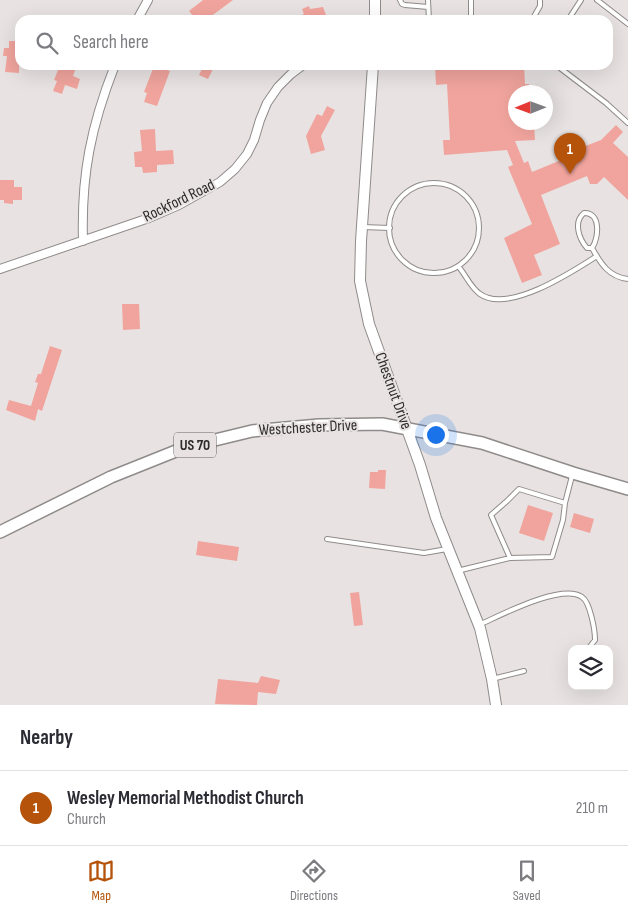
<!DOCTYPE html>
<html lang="en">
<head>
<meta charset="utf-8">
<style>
	body { margin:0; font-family:"Sofia Sans Condensed",sans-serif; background:#f2f2f3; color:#2b2b33 }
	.controls { position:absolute; right:15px; bottom:15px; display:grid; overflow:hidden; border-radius:10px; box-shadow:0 5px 20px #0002 }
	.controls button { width:45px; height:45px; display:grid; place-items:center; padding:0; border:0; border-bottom:1px solid #e1e1e2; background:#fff; color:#2b2b33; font:25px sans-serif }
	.compass { position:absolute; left:508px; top:85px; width:45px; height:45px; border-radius:50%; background:#fff; box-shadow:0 5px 20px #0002; rotate:269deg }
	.you { position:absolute; left:435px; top:434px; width:18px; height:18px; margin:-12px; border:4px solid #fff; border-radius:50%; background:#1a73e8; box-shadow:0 0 0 8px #1a73e833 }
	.badge { display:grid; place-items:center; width:32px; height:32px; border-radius:50%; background:#b45309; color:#fff; font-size:16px; font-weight:700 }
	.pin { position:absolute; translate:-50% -41px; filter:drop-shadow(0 1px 2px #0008) }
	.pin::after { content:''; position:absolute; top:26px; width:18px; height:15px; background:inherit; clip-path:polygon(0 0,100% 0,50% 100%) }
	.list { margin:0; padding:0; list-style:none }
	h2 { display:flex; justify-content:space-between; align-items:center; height:65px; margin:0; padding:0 20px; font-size:21px }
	h2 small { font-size:16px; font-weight:400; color:#7c7c81 }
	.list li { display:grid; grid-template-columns:32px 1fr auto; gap:15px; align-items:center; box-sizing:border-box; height:75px; padding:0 20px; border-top:1px solid #e1e1e2 }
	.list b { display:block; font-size:19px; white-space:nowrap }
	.list p { margin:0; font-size:16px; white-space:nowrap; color:#7c7c81 }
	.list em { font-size:16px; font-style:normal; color:#7c7c81 }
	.icon { flex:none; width:28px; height:28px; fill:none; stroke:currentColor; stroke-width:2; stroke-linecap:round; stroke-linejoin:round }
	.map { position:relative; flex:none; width:628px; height:705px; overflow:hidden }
	.search { position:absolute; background:#fff; box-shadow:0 5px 20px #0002; left:15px; right:15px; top:15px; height:55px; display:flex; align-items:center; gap:12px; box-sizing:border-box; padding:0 18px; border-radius:15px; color:#7c7c81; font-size:19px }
	.sheet { height:140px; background:#fff }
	nav { display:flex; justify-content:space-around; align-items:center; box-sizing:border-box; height:70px; border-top:1px solid #e1e1e2; background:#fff; font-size:14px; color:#7c7c81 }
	nav a { display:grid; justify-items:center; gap:2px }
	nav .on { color:#b45309 }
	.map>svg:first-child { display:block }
	.building { fill:#f0a49d }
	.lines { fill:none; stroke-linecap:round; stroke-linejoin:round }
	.lane-casing { stroke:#908b8b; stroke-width:6 }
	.street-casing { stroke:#908b8b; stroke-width:10 }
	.secondary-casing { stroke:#908b8b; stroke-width:12 }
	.primary-casing { stroke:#908b8b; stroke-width:14 }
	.lane { stroke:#fff; stroke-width:4 }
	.street { stroke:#fff; stroke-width:8 }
	.secondary { stroke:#fff; stroke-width:10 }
	.primary { stroke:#fff; stroke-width:11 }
	.labels { text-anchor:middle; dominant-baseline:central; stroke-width:4; stroke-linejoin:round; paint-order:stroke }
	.shield { fill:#e8e3e2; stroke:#656262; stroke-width:1 }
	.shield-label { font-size:15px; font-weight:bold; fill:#2d2b2b }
	.street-label { font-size:16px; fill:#2d2b2b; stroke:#e8e3e2 }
</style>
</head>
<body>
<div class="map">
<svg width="628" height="705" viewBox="0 0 628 705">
	<rect width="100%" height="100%" fill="#e8e3e2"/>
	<path class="building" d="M 203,0 L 233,0 L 206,20 L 202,20 L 200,17 L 196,20 L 189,11 Z
		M 309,6 L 310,9 L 323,7 L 327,18 L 322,20 L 289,20 L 304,14 L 302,9 Z
		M 9,41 L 20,41 L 19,73 L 5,72 L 7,56 L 3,56 L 4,48 L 9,48 Z
		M 60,65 L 77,65 L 73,76 L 80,79 L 77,89 L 65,85 L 62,94 L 53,91 L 57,81 L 54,80 Z
		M 204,65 L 215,65 L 208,79 L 199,75 Z
		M 435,65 L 524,65 L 525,84 L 529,84 L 529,92 L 516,92 L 516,122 L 534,122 L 535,140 L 515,141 L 524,163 L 528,161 L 532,172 L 571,156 L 570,152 L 601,140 L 616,125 L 623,132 L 613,143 L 628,157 L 628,200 L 604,177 L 597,184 L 590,184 L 587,176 L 541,195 L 560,244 L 534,255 L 542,275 L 522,283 L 504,238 L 532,224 L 508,167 L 513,165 L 507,150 L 444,155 L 443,140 L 450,140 L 447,84 L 436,85 Z
		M 154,66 L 170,71 L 157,106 L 144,102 L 147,93 L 144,92 Z
		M 327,106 L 335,110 L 321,136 L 325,150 L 311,154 L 306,136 L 317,114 L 322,116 Z
		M 155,129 L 156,151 L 173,150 L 174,164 L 157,165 L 157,172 L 143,173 L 142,167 L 135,167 L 134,152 L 142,151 L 140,130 Z
		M 0,180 L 14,180 L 14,187 L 22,187 L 22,200 L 13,200 L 13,204 L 4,203 L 4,200 L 0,200 Z
		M 122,304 L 139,304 L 140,329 L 123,330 Z
		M 50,346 L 62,350 L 42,411 L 38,409 L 35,421 L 6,410 L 9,400 L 31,406 L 38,383 L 35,382 L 38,374 L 41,374 Z
		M 378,470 L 386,470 L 385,489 L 369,488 L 370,472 L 378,472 Z
		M 528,505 L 553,513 L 544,541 L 519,533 Z
		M 574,513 L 594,519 L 590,533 L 570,527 Z
		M 198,541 L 239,547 L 237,561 L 196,555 Z
		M 359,592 L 363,625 L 354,626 L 350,593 Z
		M 261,676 L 280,680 L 276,694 L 258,692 L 257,705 L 215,704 L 218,679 L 258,683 Z"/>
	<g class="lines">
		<defs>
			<path id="lane" d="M 400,0 L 402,4 L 405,5 L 428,7
				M 428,0 L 429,20
				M 597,0 L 628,24
				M 471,20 L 471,0
				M 532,20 L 540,6 L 540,0
				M 568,20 L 581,0
				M 556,65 L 606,103 L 628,123
				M389 228a45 45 0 1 1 90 0a45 45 0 1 1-90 0Z
				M 362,227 L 390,228
				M 592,248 C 599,238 601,212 584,213 C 573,222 579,239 587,248 L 592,248 C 601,264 609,277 628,279
				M 458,266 C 466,275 470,287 480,294 C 508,314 572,272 597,256
				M 327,539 L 424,553 L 447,549
				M 510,558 L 491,515 L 507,501 L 519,489 L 565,503
				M 457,571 L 510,558 L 552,557 L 563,520 L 565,503 L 572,476
				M 481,624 C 501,615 562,583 582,597 C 590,602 595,630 595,640 L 588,649
				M 492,679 L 524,671"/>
			<path id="street" d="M 137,20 L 148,0
				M 83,241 C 81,175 91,126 115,65
				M 0,269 L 149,218 L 179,205 L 220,182 L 235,169 L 247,154 L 254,140 L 260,120 L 267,103 L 278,87 L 291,74 L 303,65"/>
			<path id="secondary" d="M 375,0 L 375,20
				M 373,65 L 361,241 L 360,281 L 369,324 L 420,465 L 436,518 L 480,628 L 492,679 L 496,705"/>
			<path id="primary" d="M 0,532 L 111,477 L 186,447 L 252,431 L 319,425 L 382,424 L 482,443 L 573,473 L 628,489"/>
		</defs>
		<use href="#lane" class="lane-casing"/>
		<use href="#street" class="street-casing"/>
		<use href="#secondary" class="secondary-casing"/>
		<use href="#primary" class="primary-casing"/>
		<use href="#lane" class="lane"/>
		<use href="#street" class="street"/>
		<use href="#secondary" class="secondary"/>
		<use href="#primary" class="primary"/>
	</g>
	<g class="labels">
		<rect class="shield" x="174" y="432.5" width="42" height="25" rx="4"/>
		<g class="shield-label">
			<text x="195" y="445">US 70</text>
		</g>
		<g class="street-label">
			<text transform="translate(179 201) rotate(-26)">Rockford Road</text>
			<text transform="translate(393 391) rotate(70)">Chestnut Drive</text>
			<text transform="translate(308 428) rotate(-3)">Westchester Drive</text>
		</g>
	</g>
</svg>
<div class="controls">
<button><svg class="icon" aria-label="layers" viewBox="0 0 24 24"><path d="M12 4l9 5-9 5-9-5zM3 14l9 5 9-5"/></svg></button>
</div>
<svg class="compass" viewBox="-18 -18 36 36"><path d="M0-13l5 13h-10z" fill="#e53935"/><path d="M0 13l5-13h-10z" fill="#7c7c81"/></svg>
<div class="you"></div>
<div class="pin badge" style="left:570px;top:174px">1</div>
<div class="search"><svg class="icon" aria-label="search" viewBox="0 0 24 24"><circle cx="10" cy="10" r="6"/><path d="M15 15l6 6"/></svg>Search here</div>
</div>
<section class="sheet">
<h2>Nearby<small></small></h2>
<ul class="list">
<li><span class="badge">1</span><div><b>Wesley Memorial Methodist Church</b><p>Church</p></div><em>210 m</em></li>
</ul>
</section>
<nav>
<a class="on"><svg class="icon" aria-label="map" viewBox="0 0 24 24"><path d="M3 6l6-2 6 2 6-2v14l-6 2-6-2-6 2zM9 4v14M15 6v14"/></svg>Map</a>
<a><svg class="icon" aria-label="directions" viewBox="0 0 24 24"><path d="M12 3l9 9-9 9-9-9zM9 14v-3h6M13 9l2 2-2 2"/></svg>Directions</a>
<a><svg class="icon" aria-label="saved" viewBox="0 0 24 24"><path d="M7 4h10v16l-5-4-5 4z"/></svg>Saved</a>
</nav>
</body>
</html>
